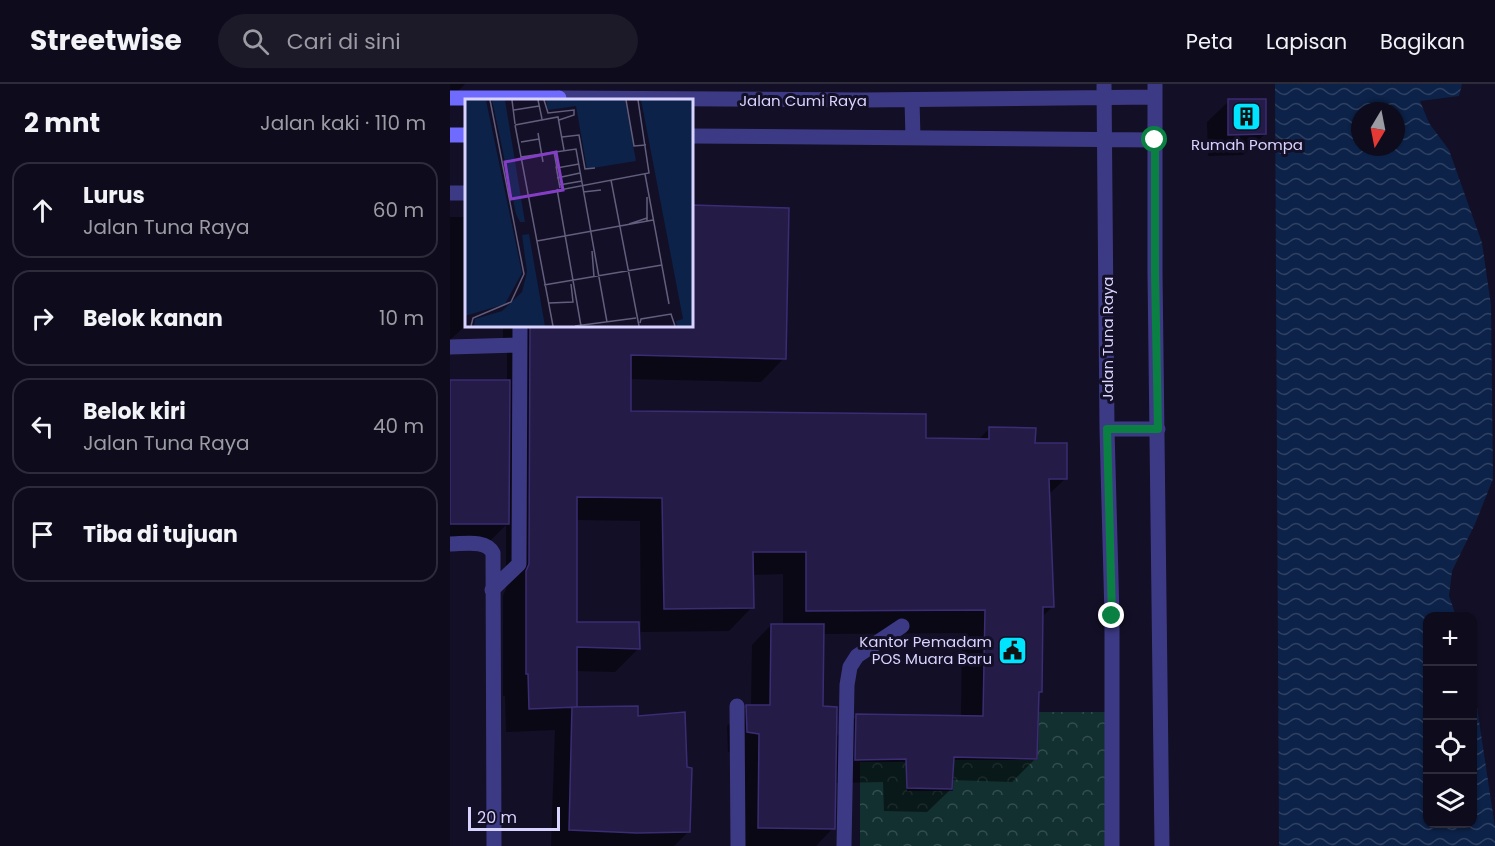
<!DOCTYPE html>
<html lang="id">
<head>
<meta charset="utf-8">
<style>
	body { margin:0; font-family:Poppins,sans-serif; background:#1c1929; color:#f1f3f6 }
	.controls { position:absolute; right:18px; bottom:18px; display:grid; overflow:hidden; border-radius:12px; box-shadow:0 2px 4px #0004 }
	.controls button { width:54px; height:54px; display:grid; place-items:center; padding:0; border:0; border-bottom:2px solid #2e2b3b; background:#0e0b1c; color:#f1f3f6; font:30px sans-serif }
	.compass { position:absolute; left:901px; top:18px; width:54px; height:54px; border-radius:50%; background:#0e0b1c; box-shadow:0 2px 4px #0004; rotate:190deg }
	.scale { position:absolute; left:18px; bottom:15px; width:92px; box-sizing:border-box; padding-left:6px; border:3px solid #d9d4ff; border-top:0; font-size:16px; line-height:21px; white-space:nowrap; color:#d9d4ff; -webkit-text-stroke:4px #130f26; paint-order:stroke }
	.stop { position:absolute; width:18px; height:18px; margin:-14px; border:4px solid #0b8043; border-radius:50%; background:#fff }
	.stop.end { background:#0b8043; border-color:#fff; box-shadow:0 2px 6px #0008 }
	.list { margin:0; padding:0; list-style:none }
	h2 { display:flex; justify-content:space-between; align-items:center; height:78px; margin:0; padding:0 24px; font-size:26px }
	h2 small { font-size:20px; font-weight:400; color:#9b9ba3 }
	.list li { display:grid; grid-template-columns:39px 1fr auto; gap:18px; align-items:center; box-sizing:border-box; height:96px; margin:0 12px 12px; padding:0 12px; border:2px solid #2e2b3b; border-radius:18px }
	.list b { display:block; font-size:22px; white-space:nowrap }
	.list p { margin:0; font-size:20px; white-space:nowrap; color:#9b9ba3 }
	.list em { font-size:20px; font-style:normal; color:#9b9ba3 }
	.icon { flex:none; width:33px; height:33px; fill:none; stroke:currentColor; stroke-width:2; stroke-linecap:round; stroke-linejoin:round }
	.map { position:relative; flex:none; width:1045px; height:762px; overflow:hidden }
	header { display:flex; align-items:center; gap:36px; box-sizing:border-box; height:84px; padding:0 30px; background:#0e0b1c; border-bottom:2px solid #2e2b3b }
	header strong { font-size:28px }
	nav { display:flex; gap:33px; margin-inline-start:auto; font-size:21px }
	.search { width:420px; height:54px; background:#1c1929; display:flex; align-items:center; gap:15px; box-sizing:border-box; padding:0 21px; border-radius:33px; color:#9b9ba3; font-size:22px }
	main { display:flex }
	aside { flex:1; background:#0e0b1c }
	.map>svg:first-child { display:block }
	.forest { fill:url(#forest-crowns) }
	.water { fill:url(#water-waves); fill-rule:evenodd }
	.shadow { fill:#0007; fill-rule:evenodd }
	.building { fill:#241b47; stroke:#3b2d73; stroke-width:1.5 }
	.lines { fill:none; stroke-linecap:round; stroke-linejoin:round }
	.lane { stroke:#3d3a85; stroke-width:15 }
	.street { stroke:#3d3a85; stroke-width:15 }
	.secondary { stroke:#6f6bff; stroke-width:15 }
	.route { stroke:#0b8043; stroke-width:8 }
	.labels { text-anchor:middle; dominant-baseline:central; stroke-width:6; stroke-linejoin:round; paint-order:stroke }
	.street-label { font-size:15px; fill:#d9d4ff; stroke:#130f26 }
	.poi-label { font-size:15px; fill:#d9d4ff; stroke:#130f26 }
	.inset-road { fill:none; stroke:#625e7d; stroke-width:1.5 }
	.view { fill:#843dc5; fill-opacity:0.15; stroke:#843dc5; stroke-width:3 }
	.inset-edge { fill:none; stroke:#d9d4ff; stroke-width:3 }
</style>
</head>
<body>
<header>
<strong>Streetwise</strong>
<div class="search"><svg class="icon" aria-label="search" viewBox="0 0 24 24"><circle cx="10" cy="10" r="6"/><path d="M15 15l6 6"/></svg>Cari di sini</div>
<nav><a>Peta</a><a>Lapisan</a><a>Bagikan</a></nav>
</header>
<main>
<aside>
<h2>2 mnt<small>Jalan kaki · 110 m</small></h2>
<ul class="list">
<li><svg class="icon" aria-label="ahead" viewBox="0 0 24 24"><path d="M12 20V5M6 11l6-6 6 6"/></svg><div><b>Lurus</b><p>Jalan Tuna Raya</p></div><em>60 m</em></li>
<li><svg class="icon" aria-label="right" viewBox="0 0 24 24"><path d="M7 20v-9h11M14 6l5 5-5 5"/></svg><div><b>Belok kanan</b></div><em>10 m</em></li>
<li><svg class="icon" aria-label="left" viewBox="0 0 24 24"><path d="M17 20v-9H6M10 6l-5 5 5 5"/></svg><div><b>Belok kiri</b><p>Jalan Tuna Raya</p></div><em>40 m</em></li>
<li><svg class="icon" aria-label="arrive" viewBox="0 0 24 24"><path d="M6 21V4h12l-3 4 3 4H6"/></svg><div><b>Tiba di tujuan</b></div></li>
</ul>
</aside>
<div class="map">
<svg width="1045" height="762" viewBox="0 0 1045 762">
	<defs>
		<pattern id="forest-crowns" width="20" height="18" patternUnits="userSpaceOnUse" patternTransform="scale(1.5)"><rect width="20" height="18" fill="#12302f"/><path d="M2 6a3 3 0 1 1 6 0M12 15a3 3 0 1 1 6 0" fill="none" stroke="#344d4e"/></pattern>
		<pattern id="water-waves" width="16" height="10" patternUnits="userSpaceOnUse" patternTransform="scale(1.5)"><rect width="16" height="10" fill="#0c2248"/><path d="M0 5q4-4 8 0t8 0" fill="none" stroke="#2f4163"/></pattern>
	</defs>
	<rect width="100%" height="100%" fill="#130f26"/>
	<path class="forest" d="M 589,628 L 658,628 L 657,762 L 410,762 L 410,678 L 457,678 L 457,707 L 503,707 L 504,676 L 588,676 Z"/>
	<path class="water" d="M 825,0 L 1012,0 L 1009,12 L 970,17 L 979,39 L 999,66 L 1032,159 L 1041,221 L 1043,395 L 1025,440 L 1002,487 L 999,512 L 1006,532 L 978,532 L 978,740 L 1022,740 L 1023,597 L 1045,743 L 1045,762 L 829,762 ZM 910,27 L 946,27 L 946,63 L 910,63 Z"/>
	<path class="shadow" d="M 0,0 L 15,0 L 7,8 L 0,8 Z
		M 779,17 L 815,50 L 793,71 L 758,72 L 757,38 Z
		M 242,122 L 338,125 L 334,274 L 311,298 L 179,295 L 179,328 L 474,355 L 528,356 L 539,345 L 584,360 L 615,395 L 598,411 L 603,522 L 591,534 L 586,674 L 562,698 L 501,696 L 501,705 L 477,728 L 434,727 L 433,698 L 384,699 L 383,744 L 366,762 L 289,762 L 289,670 L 278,668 L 277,642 L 297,622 L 301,622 L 302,561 L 321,541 L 333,541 L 333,490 L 302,491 L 302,523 L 279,547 L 191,548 L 190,437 L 126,436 L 126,540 L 188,565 L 165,588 L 126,587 L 124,625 L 186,634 L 239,747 L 224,762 L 101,762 L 105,646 L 56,648 L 55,612 L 53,612 L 53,512 L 56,505 L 56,441 L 31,466 L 0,466 L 0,297 L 57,297 L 57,266 L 53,258 L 53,242 L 242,242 ZM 512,549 L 511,633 L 407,632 L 385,654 L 372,624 L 372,550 Z
		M 0,133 L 16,133 L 16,241 L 0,256 Z"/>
	<path class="building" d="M 778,15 L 816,15 L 816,50 L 778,51 Z
		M 242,121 L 339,124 L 336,275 L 181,271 L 181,327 L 476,330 L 476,354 L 539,355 L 539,343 L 586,344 L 585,359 L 617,359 L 617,395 L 599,395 L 604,523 L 593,523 L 592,608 L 589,608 L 587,675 L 504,673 L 502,705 L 457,704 L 456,675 L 405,676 L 406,630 L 533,632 L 535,526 L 356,527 L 356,468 L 303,468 L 304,524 L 214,525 L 212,414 L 127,413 L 127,538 L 189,538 L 190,565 L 127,563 L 127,623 L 79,625 L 78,590 L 76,590 L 76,487 L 79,480 L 80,242 L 242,242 Z
		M 0,296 L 60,296 L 59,440 L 0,440 Z
		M 321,540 L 374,540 L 373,622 L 387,623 L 385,745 L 308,744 L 309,650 L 297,648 L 296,621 L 320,621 Z
		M 188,622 L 188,632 L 235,628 L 237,683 L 242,684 L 240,748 L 187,749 L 119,746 L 122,623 Z"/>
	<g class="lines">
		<path class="lane" d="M 0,109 L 16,109
			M 0,263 L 70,261
			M 0,460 C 14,460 36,455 43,469 L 44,762
			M 42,506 L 69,480 L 70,242
			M 287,622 L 288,762
			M 394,762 L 397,601 L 400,583 L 407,572 L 452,542"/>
		<path class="street" d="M 654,0 L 657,345 L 662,532 L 662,762
			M 705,0 L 705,189 L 712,762
			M 109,14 L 413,16 L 705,13
			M 462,16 L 463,54
			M 242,52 L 705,56
			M 657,345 L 708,345"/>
		<path class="secondary" d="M 0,14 L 109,14
			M 0,51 L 16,51"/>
	</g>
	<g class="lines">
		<path class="route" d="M 662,532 L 657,345 L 708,345 L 705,189 L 705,56"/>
	</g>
	<defs>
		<symbol id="building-square" viewBox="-11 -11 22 22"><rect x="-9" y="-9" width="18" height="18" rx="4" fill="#00e5ff" stroke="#130f26"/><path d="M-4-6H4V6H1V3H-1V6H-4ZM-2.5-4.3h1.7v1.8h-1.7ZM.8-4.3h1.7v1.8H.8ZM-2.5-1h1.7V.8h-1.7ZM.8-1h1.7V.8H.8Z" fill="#111"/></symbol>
		<symbol id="civic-square" viewBox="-11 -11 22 22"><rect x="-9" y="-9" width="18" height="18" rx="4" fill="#00e5ff" stroke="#130f26"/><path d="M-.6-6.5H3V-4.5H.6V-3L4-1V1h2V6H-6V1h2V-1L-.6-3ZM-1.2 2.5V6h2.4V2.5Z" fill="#111"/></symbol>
	</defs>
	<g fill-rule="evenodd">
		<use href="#building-square" x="780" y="16" width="33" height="33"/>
		<use href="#civic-square" x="546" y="550" width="33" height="33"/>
	</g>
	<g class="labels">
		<g class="street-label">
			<text x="353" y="16">Jalan Cumi Raya</text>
			<text transform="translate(657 255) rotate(-90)">Jalan Tuna Raya</text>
		</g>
		<g class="poi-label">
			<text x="797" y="60">Rumah Pompa</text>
			<text x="542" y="557" text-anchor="end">Kantor Pemadam<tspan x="542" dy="17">POS Muara Baru</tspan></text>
		</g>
	</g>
	<g transform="translate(15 15)">
		<rect width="228" height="228" fill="#130f26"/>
		<path d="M 0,1 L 21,1 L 57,174 L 40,205 L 0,217 ZM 27,1 L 40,1 L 60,123 L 55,123 L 51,115 ZM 81,1 L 160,1 L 171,62 L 122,70 L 111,7 L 83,11 ZM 176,1 L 228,1 L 228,227 L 212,227 L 211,222 L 218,220 ZM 64,135 L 80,227 L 9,227 L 10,220 L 37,212 L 57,193 L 62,173 L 57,136 Z" fill="#0c2248"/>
		<path class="inset-road" d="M 47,1 L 50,25M 73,1 L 77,20M 79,1 L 83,14 L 109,11 L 109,16 L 94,21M 161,1 L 169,47 L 181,46M 49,11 L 74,7M 50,26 L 88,227M 50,26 L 93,18 L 99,51M 73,34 L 78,63M 97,38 L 114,36 L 120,70 L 130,69M 56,43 L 74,40M 89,53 L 92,69 L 114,65M 56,58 L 111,50 L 142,223M 91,67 L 95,89M 180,75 L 204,205M 92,79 L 115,74M 146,81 L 174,227M 94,86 L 117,82M 92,90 L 116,227M 118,93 L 136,91M 63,97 L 184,74 L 173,1M 182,98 L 182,119M 164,125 L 182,119 L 182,122M 72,142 L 188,121M 127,152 L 129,178M 79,186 L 197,166M 84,204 L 108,203 L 106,185M 175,224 L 176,220 L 206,215 L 210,227M 6,227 L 8,219 L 46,203 L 59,175 L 25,1M 110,227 L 171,219"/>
		<path class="view" d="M 91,53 L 98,91 L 46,100 L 40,63 Z"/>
		<rect width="228" height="228" class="inset-edge"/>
	</g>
</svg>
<div class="controls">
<button>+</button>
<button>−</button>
<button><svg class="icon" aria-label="locate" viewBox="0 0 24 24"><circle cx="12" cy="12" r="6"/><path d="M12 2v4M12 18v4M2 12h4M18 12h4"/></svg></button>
<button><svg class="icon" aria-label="layers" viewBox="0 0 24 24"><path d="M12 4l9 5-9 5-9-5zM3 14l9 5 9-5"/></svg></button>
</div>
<svg class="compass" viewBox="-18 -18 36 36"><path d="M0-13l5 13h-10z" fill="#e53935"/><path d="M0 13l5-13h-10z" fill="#9b9ba3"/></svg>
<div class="scale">20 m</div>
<div class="stop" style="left:705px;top:56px"></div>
<div class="stop end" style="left:662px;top:532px"></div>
</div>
</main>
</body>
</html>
